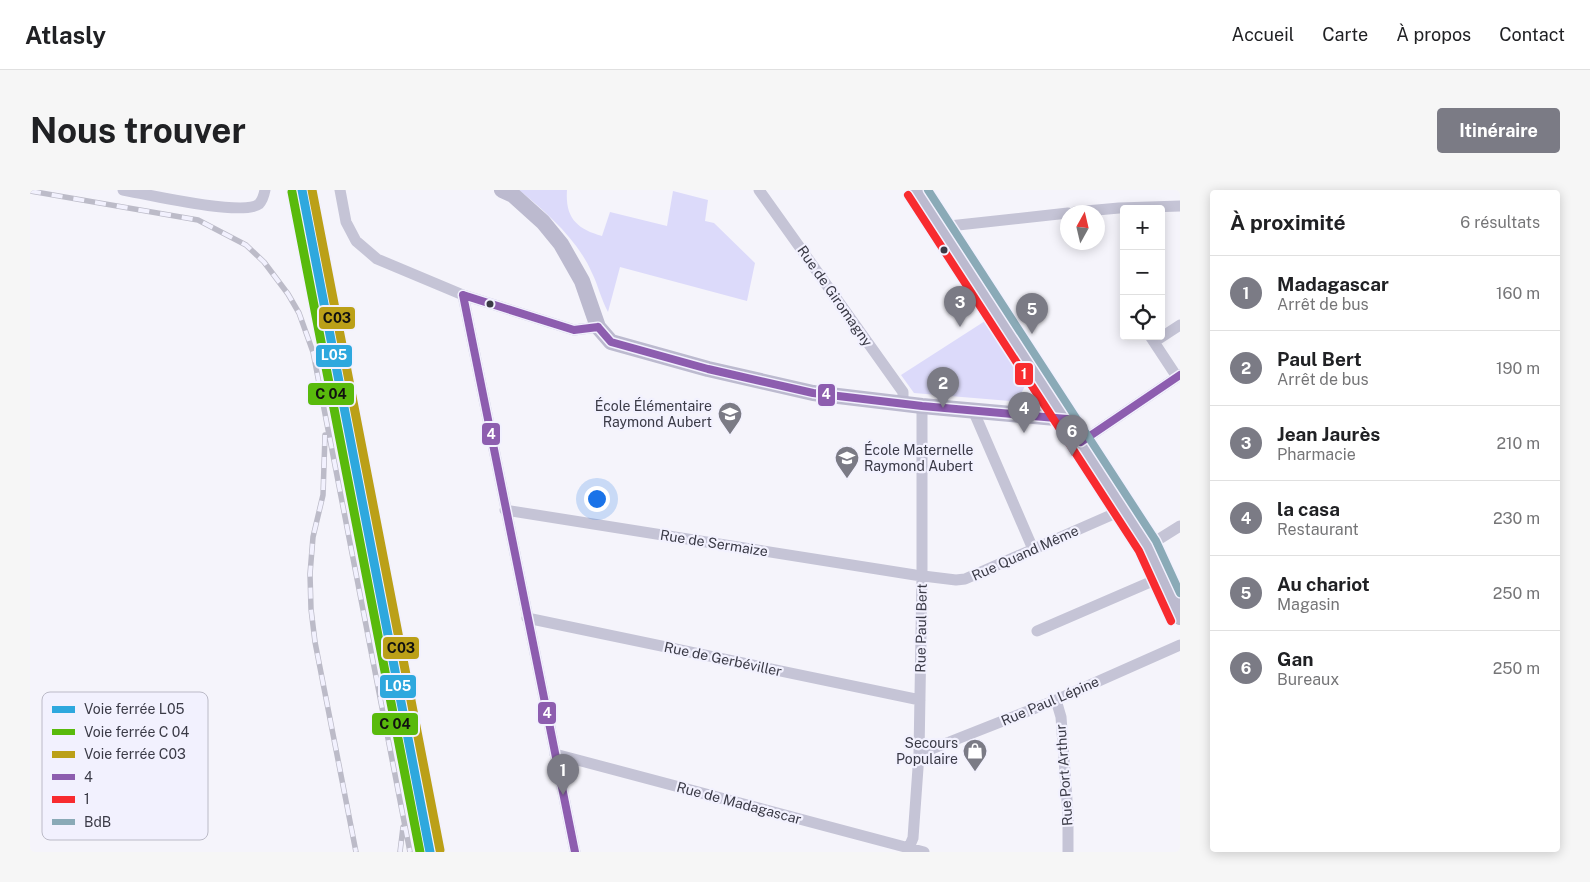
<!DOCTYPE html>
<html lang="fr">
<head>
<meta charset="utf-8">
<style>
	body { margin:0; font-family:"Public Sans",sans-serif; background:#f6f6f6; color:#202124 }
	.controls { position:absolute; right:15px; top:15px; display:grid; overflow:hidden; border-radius:5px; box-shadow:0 2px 12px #0003 }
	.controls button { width:45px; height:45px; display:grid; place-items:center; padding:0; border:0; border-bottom:1px solid #e0e0e0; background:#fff; color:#202124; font:25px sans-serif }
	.compass { position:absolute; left:1030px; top:15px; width:45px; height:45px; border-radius:50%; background:#fff; box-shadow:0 2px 12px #0003; rotate:8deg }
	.you { position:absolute; left:566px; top:308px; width:18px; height:18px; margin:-12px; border:4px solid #fff; border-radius:50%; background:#1a73e8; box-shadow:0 0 0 8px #1a73e833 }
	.badge { display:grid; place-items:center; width:32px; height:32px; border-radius:50%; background:#7b7b85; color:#fff; font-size:16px; font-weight:700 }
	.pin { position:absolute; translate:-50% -41px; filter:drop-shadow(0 1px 2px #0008) }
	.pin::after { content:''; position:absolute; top:26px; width:18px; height:15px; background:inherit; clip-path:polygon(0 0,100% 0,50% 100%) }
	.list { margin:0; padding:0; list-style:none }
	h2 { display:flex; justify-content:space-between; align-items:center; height:65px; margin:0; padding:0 20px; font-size:21px }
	h2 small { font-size:16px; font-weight:400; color:#757577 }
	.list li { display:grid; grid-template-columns:32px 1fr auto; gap:15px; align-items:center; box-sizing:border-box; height:75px; padding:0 20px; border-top:1px solid #e0e0e0 }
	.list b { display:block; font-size:19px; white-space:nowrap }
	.list p { margin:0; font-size:16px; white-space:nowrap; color:#757577 }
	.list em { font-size:16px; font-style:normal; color:#757577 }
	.icon { flex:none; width:28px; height:28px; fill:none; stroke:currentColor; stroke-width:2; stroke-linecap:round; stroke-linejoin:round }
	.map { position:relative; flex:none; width:1150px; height:662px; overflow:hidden; border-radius:5px }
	header { display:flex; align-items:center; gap:30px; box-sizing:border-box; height:70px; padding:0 25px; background:#fff; border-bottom:1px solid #e0e0e0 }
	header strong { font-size:24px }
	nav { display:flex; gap:28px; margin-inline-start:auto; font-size:18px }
	.intro { display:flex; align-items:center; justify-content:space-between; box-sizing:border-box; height:120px; padding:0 30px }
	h1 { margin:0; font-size:35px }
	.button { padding:12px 22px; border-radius:5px; background:#7b7b85; color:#fff; font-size:18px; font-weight:700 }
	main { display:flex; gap:30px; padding:0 30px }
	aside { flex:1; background:#fff; border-radius:5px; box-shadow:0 2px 12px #0003 }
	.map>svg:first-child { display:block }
	.green { fill:#dcdafa }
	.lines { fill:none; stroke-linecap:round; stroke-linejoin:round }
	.street { stroke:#c5c4d6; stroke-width:11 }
	.secondary { stroke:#bcbacf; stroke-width:16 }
	.rail-casing { stroke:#bcbbc8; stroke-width:5.5 }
	.rail { stroke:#f2f1fe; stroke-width:4; stroke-dasharray:11; stroke-linecap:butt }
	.bus-1-casing { stroke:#f2f1fe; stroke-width:11 }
	.bus-2-casing { stroke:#f2f1fe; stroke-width:11 }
	.bus-3-casing { stroke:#f2f1fe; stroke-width:11 }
	.bus-1 { stroke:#8d5daf; stroke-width:8 }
	.bus-2 { stroke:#f82b2f; stroke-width:8 }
	.bus-3 { stroke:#8aaab7; stroke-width:8 }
	.rail-1-casing { stroke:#f2f1fe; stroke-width:12 }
	.rail-2-casing { stroke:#f2f1fe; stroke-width:12 }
	.rail-3-casing { stroke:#f2f1fe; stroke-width:12 }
	.rail-1 { stroke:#2ea8de; stroke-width:9 }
	.rail-2 { stroke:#59ba0c; stroke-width:9 }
	.rail-3 { stroke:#bba018; stroke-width:9 }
	.bus-dot { fill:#3a3a46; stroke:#f2f1fe; stroke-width:2 }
	.labels { text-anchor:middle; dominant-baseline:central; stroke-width:4.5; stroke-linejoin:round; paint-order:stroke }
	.street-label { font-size:14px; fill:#3a3a46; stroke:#f2f1fe }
	.poi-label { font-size:14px; fill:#3a3a46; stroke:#f2f1fe; text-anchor:end }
	.key { fill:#f2f1fe; stroke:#bbbac7; stroke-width:1 }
	.key-label { font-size:14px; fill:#3a3a46 }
	.line-badge { stroke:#f2f1fe; stroke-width:2 }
	.badge-label { font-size:14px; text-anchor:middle; font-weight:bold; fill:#fff }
	.pale-badge-label { font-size:14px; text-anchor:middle; font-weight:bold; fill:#111 }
</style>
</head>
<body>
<header>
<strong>Atlasly</strong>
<nav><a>Accueil</a><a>Carte</a><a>À propos</a><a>Contact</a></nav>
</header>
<div class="intro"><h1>Nous trouver</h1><a class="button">Itinéraire</a></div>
<main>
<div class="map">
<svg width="1150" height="662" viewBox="0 0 1150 662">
	<rect width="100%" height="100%" fill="#f5f4fb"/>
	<path class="green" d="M 489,0 L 537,0 C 535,28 547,39 572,46 L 580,22 L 637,36 L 643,1 L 678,10 L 675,31 L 684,33 L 725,73 L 717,111 L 590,77 L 578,122 C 571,109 568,95 562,83 C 548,50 516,22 489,0 Z
		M 955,131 L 996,192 C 993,202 990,207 980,211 L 884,203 L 871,185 Z"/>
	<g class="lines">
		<path class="street" d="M 93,0 C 116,4 213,27 229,14 C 233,10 234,5 235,0
			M 310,0 L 316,32 L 326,51 L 347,69 L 433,105 L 544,140 L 568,137
			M 729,0 L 873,202 L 873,214
			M 1045,22 L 1089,18 L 1150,16
			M 910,37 L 1038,23
			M 433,105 L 545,662
			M 1120,146 L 1147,187
			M 1124,152 L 1150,135
			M 943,220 L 1003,359
			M 1051,252 L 1150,185
			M 475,320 L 885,385 L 926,390 L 935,389 L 1095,319
			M 1118,356 L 1150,336
			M 497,428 L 890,510
			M 1007,441 L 1132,387
			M 1026,510 L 1031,527 L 1038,624 L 1038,662
			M 525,564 L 894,662
			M 889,564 L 1026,510 L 1150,455
			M 877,662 L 883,648 L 889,564 L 892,386 L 892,216"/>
		<path class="secondary" d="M 472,0 L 483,5 L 513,32 L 531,54 L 552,91 L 568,137 L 581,152 L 678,179 L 783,203 L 892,216 L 1037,229
			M 886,0 L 1118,356 L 1150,427"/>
		<defs>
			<path id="rail" d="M 261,0 L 389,662
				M 0,1 L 168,30 L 216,55 L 234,72 L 258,104 L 269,123 L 283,162 L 380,662
				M 295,245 L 293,305 L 283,347 L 280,384 L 281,419 L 285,452 L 326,662
				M 370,662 L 373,637"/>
		</defs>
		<use href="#rail" class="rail-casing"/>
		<use href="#rail" class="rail"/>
		<defs>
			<path id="bus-1" d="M 433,105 L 545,662
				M 433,105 L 544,140 L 568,137
				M 568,137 L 581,152 L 678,179 L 783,203 L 892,216 L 1037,229
				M 1051,252 L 1150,185"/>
			<path id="bus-2" d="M 878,5 L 1109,361 L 1141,431"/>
			<path id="bus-3" d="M 898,0 L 1126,351 L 1150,403"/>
		</defs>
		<use href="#bus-1" class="bus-1-casing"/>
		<use href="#bus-2" class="bus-2-casing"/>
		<use href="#bus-3" class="bus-3-casing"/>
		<use href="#bus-1" class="bus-1"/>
		<use href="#bus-2" class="bus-2"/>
		<use href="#bus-3" class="bus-3"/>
		<defs>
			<path id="rail-1" d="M 272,0 L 400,662"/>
			<path id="rail-2" d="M 262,2 L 390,662"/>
			<path id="rail-3" d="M 282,0 L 410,660"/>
		</defs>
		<use href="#rail-1" class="rail-1-casing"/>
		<use href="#rail-2" class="rail-2-casing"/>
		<use href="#rail-3" class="rail-3-casing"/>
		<use href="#rail-1" class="rail-1"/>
		<use href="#rail-2" class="rail-2"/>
		<use href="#rail-3" class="rail-3"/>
	</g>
	<defs>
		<symbol id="school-pin" viewBox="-11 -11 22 30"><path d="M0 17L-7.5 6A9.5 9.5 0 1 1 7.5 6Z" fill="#7b7b85" stroke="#f2f1fe"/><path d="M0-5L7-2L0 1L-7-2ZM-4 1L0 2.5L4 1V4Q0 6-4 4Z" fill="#fff"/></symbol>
		<symbol id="shop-pin" viewBox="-11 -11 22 30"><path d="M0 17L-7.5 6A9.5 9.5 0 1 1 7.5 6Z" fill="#7b7b85" stroke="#f2f1fe"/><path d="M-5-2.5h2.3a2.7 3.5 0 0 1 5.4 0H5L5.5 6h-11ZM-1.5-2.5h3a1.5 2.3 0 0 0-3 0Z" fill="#fff"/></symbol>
	</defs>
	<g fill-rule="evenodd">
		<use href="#school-pin" x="686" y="210" width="28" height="38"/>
		<use href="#school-pin" x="803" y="254" width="28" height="38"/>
		<use href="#shop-pin" x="931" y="547" width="28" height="38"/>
	</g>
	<g class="bus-dot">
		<circle cx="914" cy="60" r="4.5"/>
		<circle cx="460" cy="114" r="4.5"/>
	</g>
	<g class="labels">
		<g class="street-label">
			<text transform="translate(805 106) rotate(55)">Rue de Giromagny</text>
			<text transform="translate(684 353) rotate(9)">Rue de Sermaize</text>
			<text transform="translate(995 363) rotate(-24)">Rue Quand Même</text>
			<text transform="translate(891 438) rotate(-89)">Rue Paul Bert</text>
			<text transform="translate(693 469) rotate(12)">Rue de Gerbéviller</text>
			<text transform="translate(1020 511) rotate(-23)">Rue Paul Lépine</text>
			<text transform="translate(1034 585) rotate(-94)">Rue Port Arthur</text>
			<text transform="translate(709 613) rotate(15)">Rue de Madagascar</text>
		</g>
		<g class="poi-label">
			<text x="682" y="216">École Élémentaire<tspan x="682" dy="16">Raymond Aubert</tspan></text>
			<text x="834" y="260" text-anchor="start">École Maternelle<tspan x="834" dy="16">Raymond Aubert</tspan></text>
			<text x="928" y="553">Secours<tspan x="928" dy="16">Populaire</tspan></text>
		</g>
	</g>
	<rect x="12" y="502" width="166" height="148" rx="8" class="key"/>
	<rect x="22" y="516" width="23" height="7" fill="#2ea8de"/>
	<rect x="22" y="539" width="23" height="6" fill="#59ba0c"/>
	<rect x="22" y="561" width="23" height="7" fill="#bba018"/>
	<rect x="22" y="584" width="23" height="6" fill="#8d5daf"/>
	<rect x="22" y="606" width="23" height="7" fill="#f82b2f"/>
	<rect x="22" y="629" width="23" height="6" fill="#8aaab7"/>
	<g class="key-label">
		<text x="54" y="524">Voie ferrée L05</text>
		<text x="54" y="547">Voie ferrée C 04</text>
		<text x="54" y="569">Voie ferrée C03</text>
		<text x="54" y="592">4</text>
		<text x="54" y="614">1</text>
		<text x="54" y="637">BdB</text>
	</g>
	<g class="line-badge">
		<rect x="288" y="116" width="38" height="24" rx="5" fill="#bba018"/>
		<rect x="285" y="154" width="38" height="24" rx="5" fill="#2ea8de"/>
		<rect x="984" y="172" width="20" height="24" rx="5" fill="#f82b2f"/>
		<rect x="277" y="192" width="48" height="24" rx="5" fill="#59ba0c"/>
		<rect x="787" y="193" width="19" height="24" rx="5" fill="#8d5daf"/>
		<rect x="451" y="232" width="20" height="24" rx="5" fill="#8d5daf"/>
		<rect x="352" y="446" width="38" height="24" rx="5" fill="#bba018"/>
		<rect x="349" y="484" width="38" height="25" rx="5" fill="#2ea8de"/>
		<rect x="507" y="511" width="20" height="24" rx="5" fill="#8d5daf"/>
		<rect x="341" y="522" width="48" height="24" rx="5" fill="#59ba0c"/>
	</g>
	<g class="badge-label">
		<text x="304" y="170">L05</text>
		<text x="994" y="189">1</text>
		<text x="796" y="209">4</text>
		<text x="461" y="249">4</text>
		<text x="368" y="501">L05</text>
		<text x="517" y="528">4</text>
	</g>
	<g class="pale-badge-label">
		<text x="307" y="133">C03</text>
		<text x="301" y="209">C 04</text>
		<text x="371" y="463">C03</text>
		<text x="365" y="539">C 04</text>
	</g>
</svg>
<div class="controls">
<button>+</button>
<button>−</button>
<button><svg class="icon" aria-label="locate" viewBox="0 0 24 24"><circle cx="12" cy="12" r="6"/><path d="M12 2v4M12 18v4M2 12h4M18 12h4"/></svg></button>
</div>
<svg class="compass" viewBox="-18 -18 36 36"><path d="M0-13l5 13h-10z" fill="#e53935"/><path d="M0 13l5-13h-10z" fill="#757577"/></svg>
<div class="you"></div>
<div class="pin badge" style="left:533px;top:605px">1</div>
<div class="pin badge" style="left:913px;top:218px">2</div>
<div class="pin badge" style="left:930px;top:137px">3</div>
<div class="pin badge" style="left:994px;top:243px">4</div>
<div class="pin badge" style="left:1002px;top:144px">5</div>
<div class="pin badge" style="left:1042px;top:266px">6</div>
</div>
<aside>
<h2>À proximité<small>6 résultats</small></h2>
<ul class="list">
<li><span class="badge">1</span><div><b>Madagascar</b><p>Arrêt de bus</p></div><em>160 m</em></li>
<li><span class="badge">2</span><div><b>Paul Bert</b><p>Arrêt de bus</p></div><em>190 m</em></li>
<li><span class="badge">3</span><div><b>Jean Jaurès</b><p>Pharmacie</p></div><em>210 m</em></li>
<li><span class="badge">4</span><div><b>la casa</b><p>Restaurant</p></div><em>230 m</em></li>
<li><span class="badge">5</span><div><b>Au chariot</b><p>Magasin</p></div><em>250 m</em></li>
<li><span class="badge">6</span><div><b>Gan</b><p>Bureaux</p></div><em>250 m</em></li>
</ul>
</aside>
</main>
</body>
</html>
